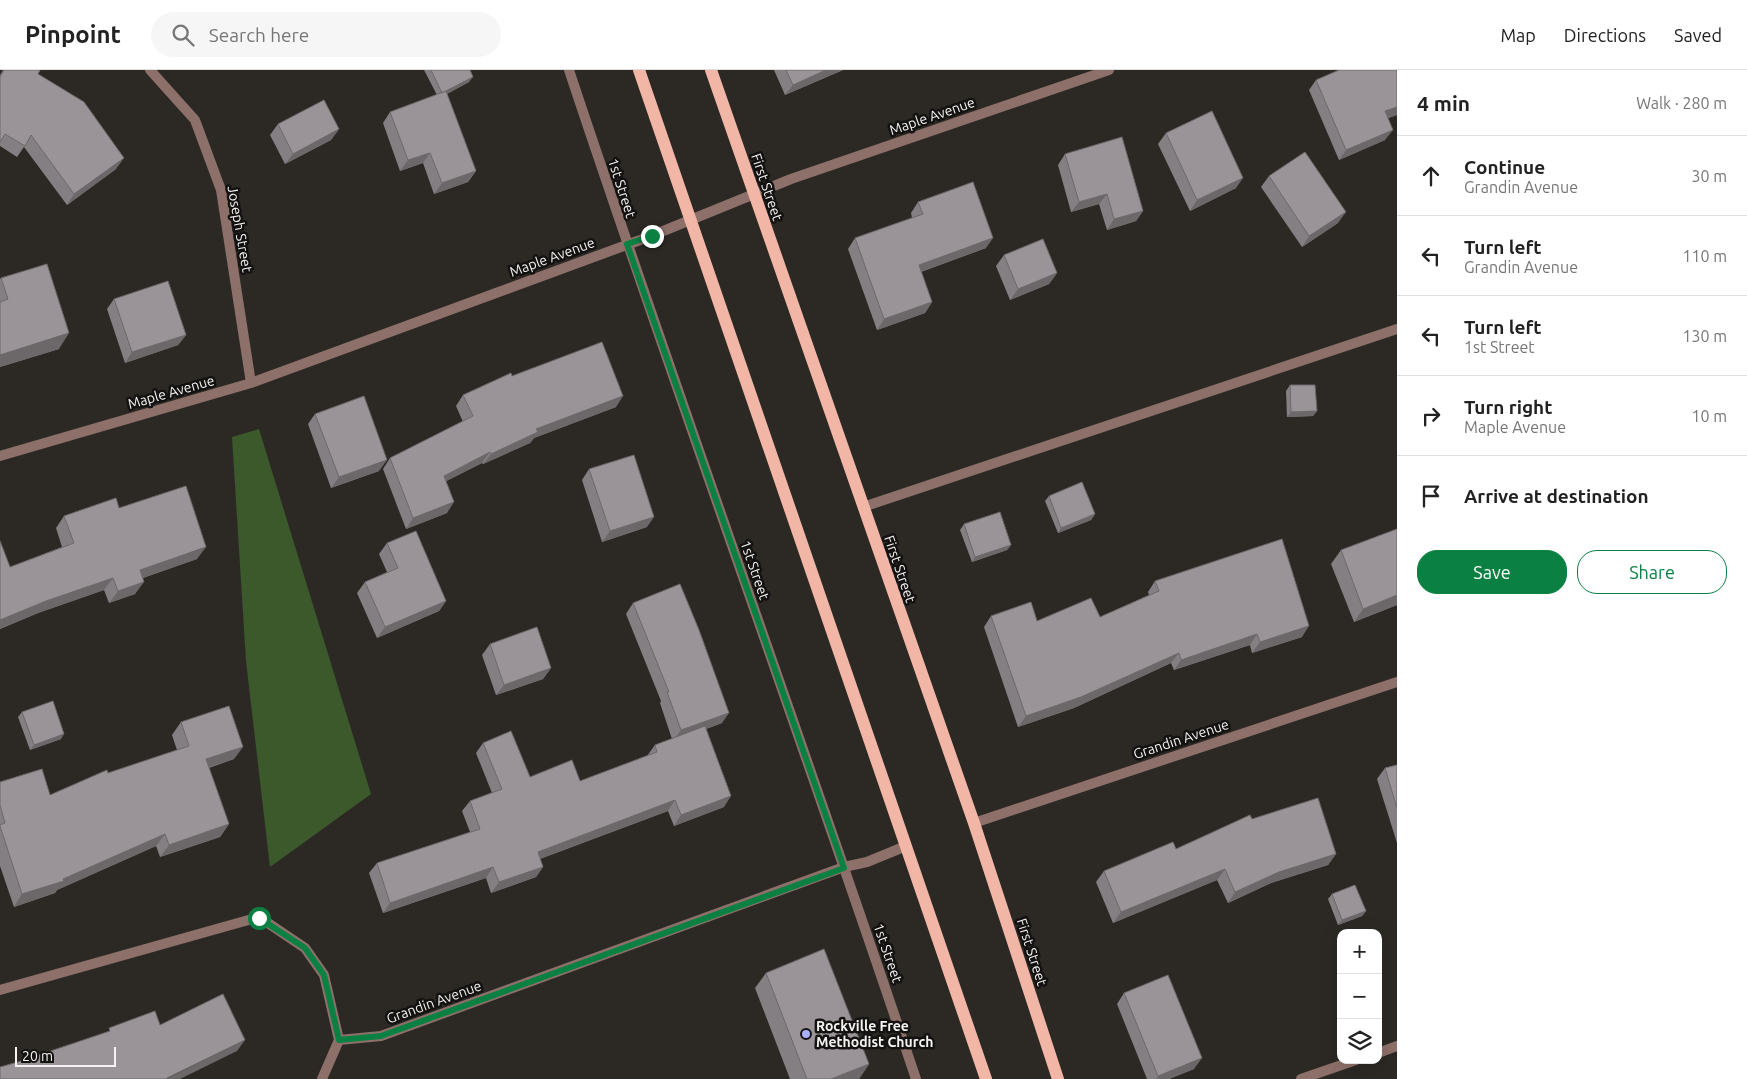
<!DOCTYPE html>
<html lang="en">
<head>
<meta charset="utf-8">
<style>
	body { margin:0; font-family:Ubuntu,sans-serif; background:#f6f6f6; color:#222 }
	.controls { position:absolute; right:15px; bottom:15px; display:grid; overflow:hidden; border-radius:10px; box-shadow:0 5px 20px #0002 }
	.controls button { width:45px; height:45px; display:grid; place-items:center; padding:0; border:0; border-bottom:1px solid #e0e0e0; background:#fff; color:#222; font:25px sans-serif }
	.scale { position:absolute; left:15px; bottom:12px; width:101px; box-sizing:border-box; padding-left:5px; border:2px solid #f5f3f1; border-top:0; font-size:14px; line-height:18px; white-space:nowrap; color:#f5f3f1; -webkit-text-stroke:4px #131210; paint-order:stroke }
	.stop { position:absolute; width:15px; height:15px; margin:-11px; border:4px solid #0b8043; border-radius:50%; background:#fff }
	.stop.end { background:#0b8043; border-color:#fff; box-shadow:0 1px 5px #0008 }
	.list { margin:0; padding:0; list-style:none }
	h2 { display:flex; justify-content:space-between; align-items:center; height:65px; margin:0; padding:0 20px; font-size:21px }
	h2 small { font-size:16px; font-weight:400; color:#767676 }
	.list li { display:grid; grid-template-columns:32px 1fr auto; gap:15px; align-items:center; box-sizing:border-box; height:80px; padding:0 20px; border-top:1px solid #e0e0e0 }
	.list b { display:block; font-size:19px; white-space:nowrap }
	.list p { margin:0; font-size:16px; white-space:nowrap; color:#767676 }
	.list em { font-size:16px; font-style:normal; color:#767676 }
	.actions { display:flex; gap:10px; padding:15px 20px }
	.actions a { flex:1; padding:11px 0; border:1px solid #0b8043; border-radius:20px; text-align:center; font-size:18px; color:#0b8043 }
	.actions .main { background:#0b8043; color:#fff }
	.icon { flex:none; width:28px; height:28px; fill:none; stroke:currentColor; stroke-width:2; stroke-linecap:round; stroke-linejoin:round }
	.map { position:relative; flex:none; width:1397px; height:1009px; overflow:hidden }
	header { display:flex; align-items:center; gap:30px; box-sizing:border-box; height:70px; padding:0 25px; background:#fff; border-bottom:1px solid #e0e0e0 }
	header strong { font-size:24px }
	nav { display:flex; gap:28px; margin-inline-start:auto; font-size:18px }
	.search { width:350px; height:45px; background:#f6f6f6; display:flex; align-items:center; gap:12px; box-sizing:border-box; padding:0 18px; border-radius:28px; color:#767676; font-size:19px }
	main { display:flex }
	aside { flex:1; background:#fff }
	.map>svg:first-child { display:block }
	.green { fill:#3c592c }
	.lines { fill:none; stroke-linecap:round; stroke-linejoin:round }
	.service { stroke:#8d7069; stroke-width:10 }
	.minor { stroke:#8d7069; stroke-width:10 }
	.primary { stroke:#f2b6a7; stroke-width:12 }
	.wall { fill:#847f83 }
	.shaded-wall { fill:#6c686a }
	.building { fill:#9a9498; stroke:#6c686a }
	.route { stroke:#0b8043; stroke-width:6 }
	.poi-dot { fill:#a8b0fc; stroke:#131210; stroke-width:2 }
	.labels { text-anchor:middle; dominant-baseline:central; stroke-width:5; stroke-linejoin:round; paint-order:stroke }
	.street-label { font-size:14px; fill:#f5f3f1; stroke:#131210 }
	.poi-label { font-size:14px; font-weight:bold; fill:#f5f3f1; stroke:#131210; text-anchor:start }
</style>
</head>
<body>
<header>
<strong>Pinpoint</strong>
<div class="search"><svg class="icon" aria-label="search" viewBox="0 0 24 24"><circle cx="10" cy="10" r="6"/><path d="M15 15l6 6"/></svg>Search here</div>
<nav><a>Map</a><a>Directions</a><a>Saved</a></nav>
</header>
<main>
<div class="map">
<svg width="1397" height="1009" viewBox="0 0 1397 1009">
	<rect width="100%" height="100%" fill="#2c2925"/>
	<path class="green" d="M 259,359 L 371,724 L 270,797 L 246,591 L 232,367 Z"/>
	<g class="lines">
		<path class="service" d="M 569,0 C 681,337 803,672 916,1009
			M 863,437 L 1397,259
			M 1378,983 L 1397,976
			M 1301,1009 L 1356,990"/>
		<path class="minor" d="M 150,0 L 195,50 L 221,120 L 251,313
			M 0,386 L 251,313 L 651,166 L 791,109 L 1109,0
			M 974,753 L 1397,612
			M 0,920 L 259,847 L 305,878 L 324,905 L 339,970
			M 339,970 L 381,966 L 844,797 L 867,792 L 906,776
			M 322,1009 L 339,970"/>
		<path class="primary" d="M 639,0 L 986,1009
			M 711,0 L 974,753 L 1058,1009"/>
	</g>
	<path class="wall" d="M 3,0 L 40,0 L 38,4 L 116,99 L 67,135 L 24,77 L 17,87 L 0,76 L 0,5 Z
		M 424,0 L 470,0 L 469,12 L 447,24 L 476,101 L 468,112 L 434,124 L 423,93 L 400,101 L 383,53 L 390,42 L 437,25 Z
		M 774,0 L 843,0 L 785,25 Z
		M 1397,0 L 1397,45 L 1388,48 L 1385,70 L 1339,90 L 1309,20 L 1316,10 Z
		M 278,54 L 339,59 L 331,70 L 285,94 L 270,65 Z
		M 1166,63 L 1236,118 L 1190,141 L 1158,74 Z
		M 1065,84 L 1143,141 L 1136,151 L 1107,160 L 1099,134 L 1071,142 L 1058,95 Z
		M 1269,106 L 1338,153 L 1302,177 L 1261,117 Z
		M 918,132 L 986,178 L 921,202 L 932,232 L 925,243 L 877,260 L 848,179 L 855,168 L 912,148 L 911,143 Z
		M 1004,185 L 1057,203 L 1049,214 L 1010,230 L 996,196 Z
		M 1,208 L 59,279 L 0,297 L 0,209 Z
		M 114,229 L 186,265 L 178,275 L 125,293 L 107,239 Z
		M 512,306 L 616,337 L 534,368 L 530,373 L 483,394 L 482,393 L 446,411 L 447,443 L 406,459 L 383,399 L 390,388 L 463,352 L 456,336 L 463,325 Z
		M 1290,315 L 1317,341 L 1313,346 L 1287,347 L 1286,321 Z
		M 315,344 L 379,401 L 331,418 L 308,354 Z
		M 589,399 L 647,457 L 602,472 L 582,410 Z
		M 1049,426 L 1095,444 L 1091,450 L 1058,463 L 1045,431 Z
		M 119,438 L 197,489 L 143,508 L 135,524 L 109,533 L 104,520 L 38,543 L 0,559 L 0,471 L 10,497 L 62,477 L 56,458 L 64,446 Z
		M 964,454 L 1011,475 L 1007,480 L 972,492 L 960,460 Z
		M 1397,459 L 1397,535 L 1354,552 L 1331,494 L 1341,480 Z
		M 387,473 L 446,531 L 439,541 L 377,568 L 357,523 L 365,512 L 387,502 L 379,484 Z
		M 1155,511 L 1302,567 L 1252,583 L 1250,575 L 1174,600 L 1171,593 L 1074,638 L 1018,657 L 984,557 L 991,546 L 1037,551 L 1100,547 L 1149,525 L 1148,522 Z
		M 633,533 L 722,653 L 706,659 L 724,737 L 674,756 L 668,741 L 540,789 L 543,797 L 536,807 L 491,823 L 486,808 L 383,843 L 369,803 L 377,793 L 470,762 L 462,741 L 470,731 L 492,723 L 476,683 L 483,673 L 530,707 L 580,711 L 647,686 L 655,675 L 672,669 L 660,633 L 661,631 L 626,544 Z
		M 490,574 L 551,598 L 543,609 L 496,625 L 482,585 Z
		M 22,642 L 61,669 L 30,680 L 18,647 Z
		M 181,652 L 234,689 L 209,698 L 229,754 L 220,767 L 160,787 L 156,776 L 57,820 L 55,823 L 14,837 L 0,796 L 0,712 L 50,725 L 108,703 L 177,680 L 172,665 Z
		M 1397,695 L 1397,773 L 1377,709 L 1385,698 Z
		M 1252,749 L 1336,784 L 1328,795 L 1271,813 L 1228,833 L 1217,810 L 1113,853 L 1096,812 L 1104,801 L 1176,779 Z
		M 1332,824 L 1366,841 L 1362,846 L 1338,855 L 1328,829 Z
		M 766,903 L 869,994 L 859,1009 L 790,1009 L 755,918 Z
		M 1124,923 L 1194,999 L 1169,1009 L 1147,1009 L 1117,934 Z"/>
	<path class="shaded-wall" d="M 826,0 L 843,0 L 785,25 L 793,15 Z
		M 473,7 L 469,12 L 438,28 L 442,23 Z
		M 1397,37 L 1397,45 L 1378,52 L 1385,41 Z
		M 339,59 L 331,70 L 285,94 L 293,84 Z
		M 1393,60 L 1385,70 L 1339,90 L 1346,80 Z
		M 430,83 L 423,93 L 400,101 L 408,90 Z
		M 124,88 L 116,99 L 67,135 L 74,124 Z
		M 476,101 L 468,112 L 434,124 L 442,113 Z
		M 1243,108 L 1236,118 L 1190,141 L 1197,130 Z
		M 1107,124 L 1099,134 L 1071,142 L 1079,132 Z
		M 1143,141 L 1136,151 L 1107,160 L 1114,149 Z
		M 1346,142 L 1338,153 L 1302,177 L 1309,166 Z
		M 993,168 L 986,178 L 911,205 L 919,195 Z
		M 1057,203 L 1049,214 L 1010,230 L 1018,219 Z
		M 932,232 L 925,243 L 877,260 L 884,249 Z
		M 69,263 L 59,279 L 0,297 L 0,285 Z
		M 186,265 L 178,275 L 125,293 L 132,282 Z
		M 623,326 L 616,337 L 534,368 L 530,373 L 483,394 L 491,384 L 536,359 Z
		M 1317,341 L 1313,346 L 1287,347 L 1291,342 Z
		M 490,382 L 482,393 L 437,416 L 444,406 Z
		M 387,390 L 379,401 L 331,418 L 339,407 Z
		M 454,432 L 447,443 L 406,459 L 413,448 Z
		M 1095,444 L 1091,450 L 1058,463 L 1061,458 Z
		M 654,447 L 647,457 L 602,472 L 610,461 Z
		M 1011,475 L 1007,480 L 972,492 L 975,487 Z
		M 206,477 L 197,489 L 131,512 L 140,500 Z
		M 113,508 L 104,520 L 38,543 L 0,559 L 0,550 L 46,531 Z
		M 144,512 L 135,524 L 109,533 L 118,521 Z
		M 1397,525 L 1397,535 L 1354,552 L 1363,539 Z
		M 446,531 L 439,541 L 377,568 L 385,557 Z
		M 1309,556 L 1302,567 L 1252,583 L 1260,572 Z
		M 1257,564 L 1250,575 L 1174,600 L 1181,590 Z
		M 1179,583 L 1171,593 L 1074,638 L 1018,657 L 1026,646 Z
		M 551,598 L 543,609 L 496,625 L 504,615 Z
		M 729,643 L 722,653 L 673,671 L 681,660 Z
		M 64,664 L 61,669 L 30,680 L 34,675 Z
		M 243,677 L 234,689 L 197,701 L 206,689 Z
		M 731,726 L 724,737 L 674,756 L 681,745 Z
		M 675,730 L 668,741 L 531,792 L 538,782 Z
		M 229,754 L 220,767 L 160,787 L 169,775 Z
		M 165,764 L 156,776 L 57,820 L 55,823 L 14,837 L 22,824 L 63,809 Z
		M 1336,784 L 1328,795 L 1271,813 L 1228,833 L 1235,822 L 1279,802 Z
		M 493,797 L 486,808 L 383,843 L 390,833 Z
		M 543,797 L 536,807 L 491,823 L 499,812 Z
		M 1225,799 L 1217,810 L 1113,853 L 1121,842 Z
		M 1366,841 L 1362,846 L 1338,855 L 1342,850 Z
		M 245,970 L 237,981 L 180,1009 L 166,1009 Z
		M 1202,988 L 1194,999 L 1169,1009 L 1156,1009 L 1158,1006 Z
		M 869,994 L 859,1009 L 831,1009 Z"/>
	<path class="building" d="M 4,0 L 40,0 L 38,4 L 84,32 L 124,88 L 74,124 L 31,65 L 25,76 L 5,64 L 0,72 L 0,7 Z
		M 431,0 L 470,0 L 473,7 L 442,23 Z
		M 786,0 L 826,0 L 793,15 Z
		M 1339,0 L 1397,0 L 1397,37 L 1385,41 L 1393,60 L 1346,80 L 1316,10 Z
		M 446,21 L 476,101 L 442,113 L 430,83 L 408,90 L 390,42 Z
		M 324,30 L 339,59 L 293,84 L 278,54 Z
		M 1212,41 L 1243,108 L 1197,130 L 1166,63 Z
		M 1122,67 L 1143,141 L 1114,149 L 1107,124 L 1079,132 L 1065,84 Z
		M 1305,82 L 1346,142 L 1309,166 L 1269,106 Z
		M 973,112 L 993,168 L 919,195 L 932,232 L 884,249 L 855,168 L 923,144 L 918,132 Z
		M 1043,169 L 1057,203 L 1018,219 L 1004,185 Z
		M 47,194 L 69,263 L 0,285 L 0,232 L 8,229 L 1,208 Z
		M 168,211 L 186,265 L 132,282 L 114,229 Z
		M 602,272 L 623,326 L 536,359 L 538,362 L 491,384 L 490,382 L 444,406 L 454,432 L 413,448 L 390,388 L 473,346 L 463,325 L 511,303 L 512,306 Z
		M 1290,315 L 1315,315 L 1317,341 L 1291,342 Z
		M 364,326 L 387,390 L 339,407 L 315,344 Z
		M 634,385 L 654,447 L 610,461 L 589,399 Z
		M 1082,412 L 1095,444 L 1061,458 L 1049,426 Z
		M 186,416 L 206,477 L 140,500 L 144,512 L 118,521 L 113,508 L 46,531 L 0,550 L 0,471 L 10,497 L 74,473 L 64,446 L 116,428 L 119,438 Z
		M 1000,442 L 1011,475 L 975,487 L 964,454 Z
		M 1397,459 L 1397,525 L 1363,539 L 1341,480 Z
		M 416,461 L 446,531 L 385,557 L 365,512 L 398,498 L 387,473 Z
		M 1282,469 L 1309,556 L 1260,572 L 1257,564 L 1181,590 L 1179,583 L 1081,627 L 1026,646 L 991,546 L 1031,532 L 1037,551 L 1091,528 L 1100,547 L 1159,521 L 1155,511 Z
		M 680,514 L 699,560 L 729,643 L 681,660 L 667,622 L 669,622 L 633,533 Z
		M 537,557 L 551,598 L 504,615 L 490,574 Z
		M 53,631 L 64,664 L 34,675 L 22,642 Z
		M 229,636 L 243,677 L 206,689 L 229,754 L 169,775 L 165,764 L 63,809 L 64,811 L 22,824 L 0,756 L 0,755 L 5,753 L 0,735 L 0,712 L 42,699 L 50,725 L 107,700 L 108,703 L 189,676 L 181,652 Z
		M 705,656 L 731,726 L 681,745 L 675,730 L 538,782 L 543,797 L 499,812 L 493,797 L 390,833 L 377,793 L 480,759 L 470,731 L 502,719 L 483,673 L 511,661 L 530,707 L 572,690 L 580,711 L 657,682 L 655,675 Z
		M 1397,695 L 1397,738 L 1385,698 Z
		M 1318,728 L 1336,784 L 1279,802 L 1235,822 L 1225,799 L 1121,842 L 1104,801 L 1173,772 L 1176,779 L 1250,745 L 1252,749 Z
		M 1355,815 L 1366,841 L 1342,850 L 1332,824 Z
		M 824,879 L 869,994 L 831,1009 L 807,1009 L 766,903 Z
		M 1168,905 L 1202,988 L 1158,1006 L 1124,923 Z
		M 223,924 L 245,970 L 167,1008 L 167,1009 L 0,1009 L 0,997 L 18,992 L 110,961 L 109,958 L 155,941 L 160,955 Z"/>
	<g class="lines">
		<path class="route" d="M 259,848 L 305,878 L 324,905 L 339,970 L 381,966 L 844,798 L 627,174 L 652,166"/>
	</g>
	<circle class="poi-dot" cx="806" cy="964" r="5"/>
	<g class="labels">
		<g class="street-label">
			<text transform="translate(932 46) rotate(-19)">Maple Avenue</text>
			<text transform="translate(767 117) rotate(71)">First Street</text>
			<text transform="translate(622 118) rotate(72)">1st Street</text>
			<text transform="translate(240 159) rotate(80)">Joseph Street</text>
			<text transform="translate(552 187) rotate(-20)">Maple Avenue</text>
			<text transform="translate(171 322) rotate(-16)">Maple Avenue</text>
			<text transform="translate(900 499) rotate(71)">First Street</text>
			<text transform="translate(755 500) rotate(71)">1st Street</text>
			<text transform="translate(1181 669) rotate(-18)">Grandin Avenue</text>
			<text transform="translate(1032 882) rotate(72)">First Street</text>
			<text transform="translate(888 883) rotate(71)">1st Street</text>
			<text transform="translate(434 932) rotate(-20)">Grandin Avenue</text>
		</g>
		<g class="poi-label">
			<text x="816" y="956">Rockville Free<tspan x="816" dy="16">Methodist Church</tspan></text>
		</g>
	</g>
</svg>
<div class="controls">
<button>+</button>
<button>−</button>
<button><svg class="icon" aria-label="layers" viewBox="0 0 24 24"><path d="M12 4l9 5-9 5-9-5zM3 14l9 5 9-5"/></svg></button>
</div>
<div class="scale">20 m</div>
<div class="stop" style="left:259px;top:848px"></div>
<div class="stop end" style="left:652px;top:166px"></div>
</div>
<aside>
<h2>4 min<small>Walk · 280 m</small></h2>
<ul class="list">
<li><svg class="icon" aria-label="ahead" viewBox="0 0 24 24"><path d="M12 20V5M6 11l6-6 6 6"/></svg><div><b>Continue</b><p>Grandin Avenue</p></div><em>30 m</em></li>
<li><svg class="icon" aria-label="left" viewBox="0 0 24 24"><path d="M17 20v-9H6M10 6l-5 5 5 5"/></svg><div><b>Turn left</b><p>Grandin Avenue</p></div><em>110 m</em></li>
<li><svg class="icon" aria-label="left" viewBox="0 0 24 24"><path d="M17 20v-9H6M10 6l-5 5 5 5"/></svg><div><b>Turn left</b><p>1st Street</p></div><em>130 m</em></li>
<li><svg class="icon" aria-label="right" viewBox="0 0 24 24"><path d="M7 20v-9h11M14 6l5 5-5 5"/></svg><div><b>Turn right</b><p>Maple Avenue</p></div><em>10 m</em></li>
<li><svg class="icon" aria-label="arrive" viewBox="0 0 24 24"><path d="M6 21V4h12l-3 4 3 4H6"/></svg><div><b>Arrive at destination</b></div></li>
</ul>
<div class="actions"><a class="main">Save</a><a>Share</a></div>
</aside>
</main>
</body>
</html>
